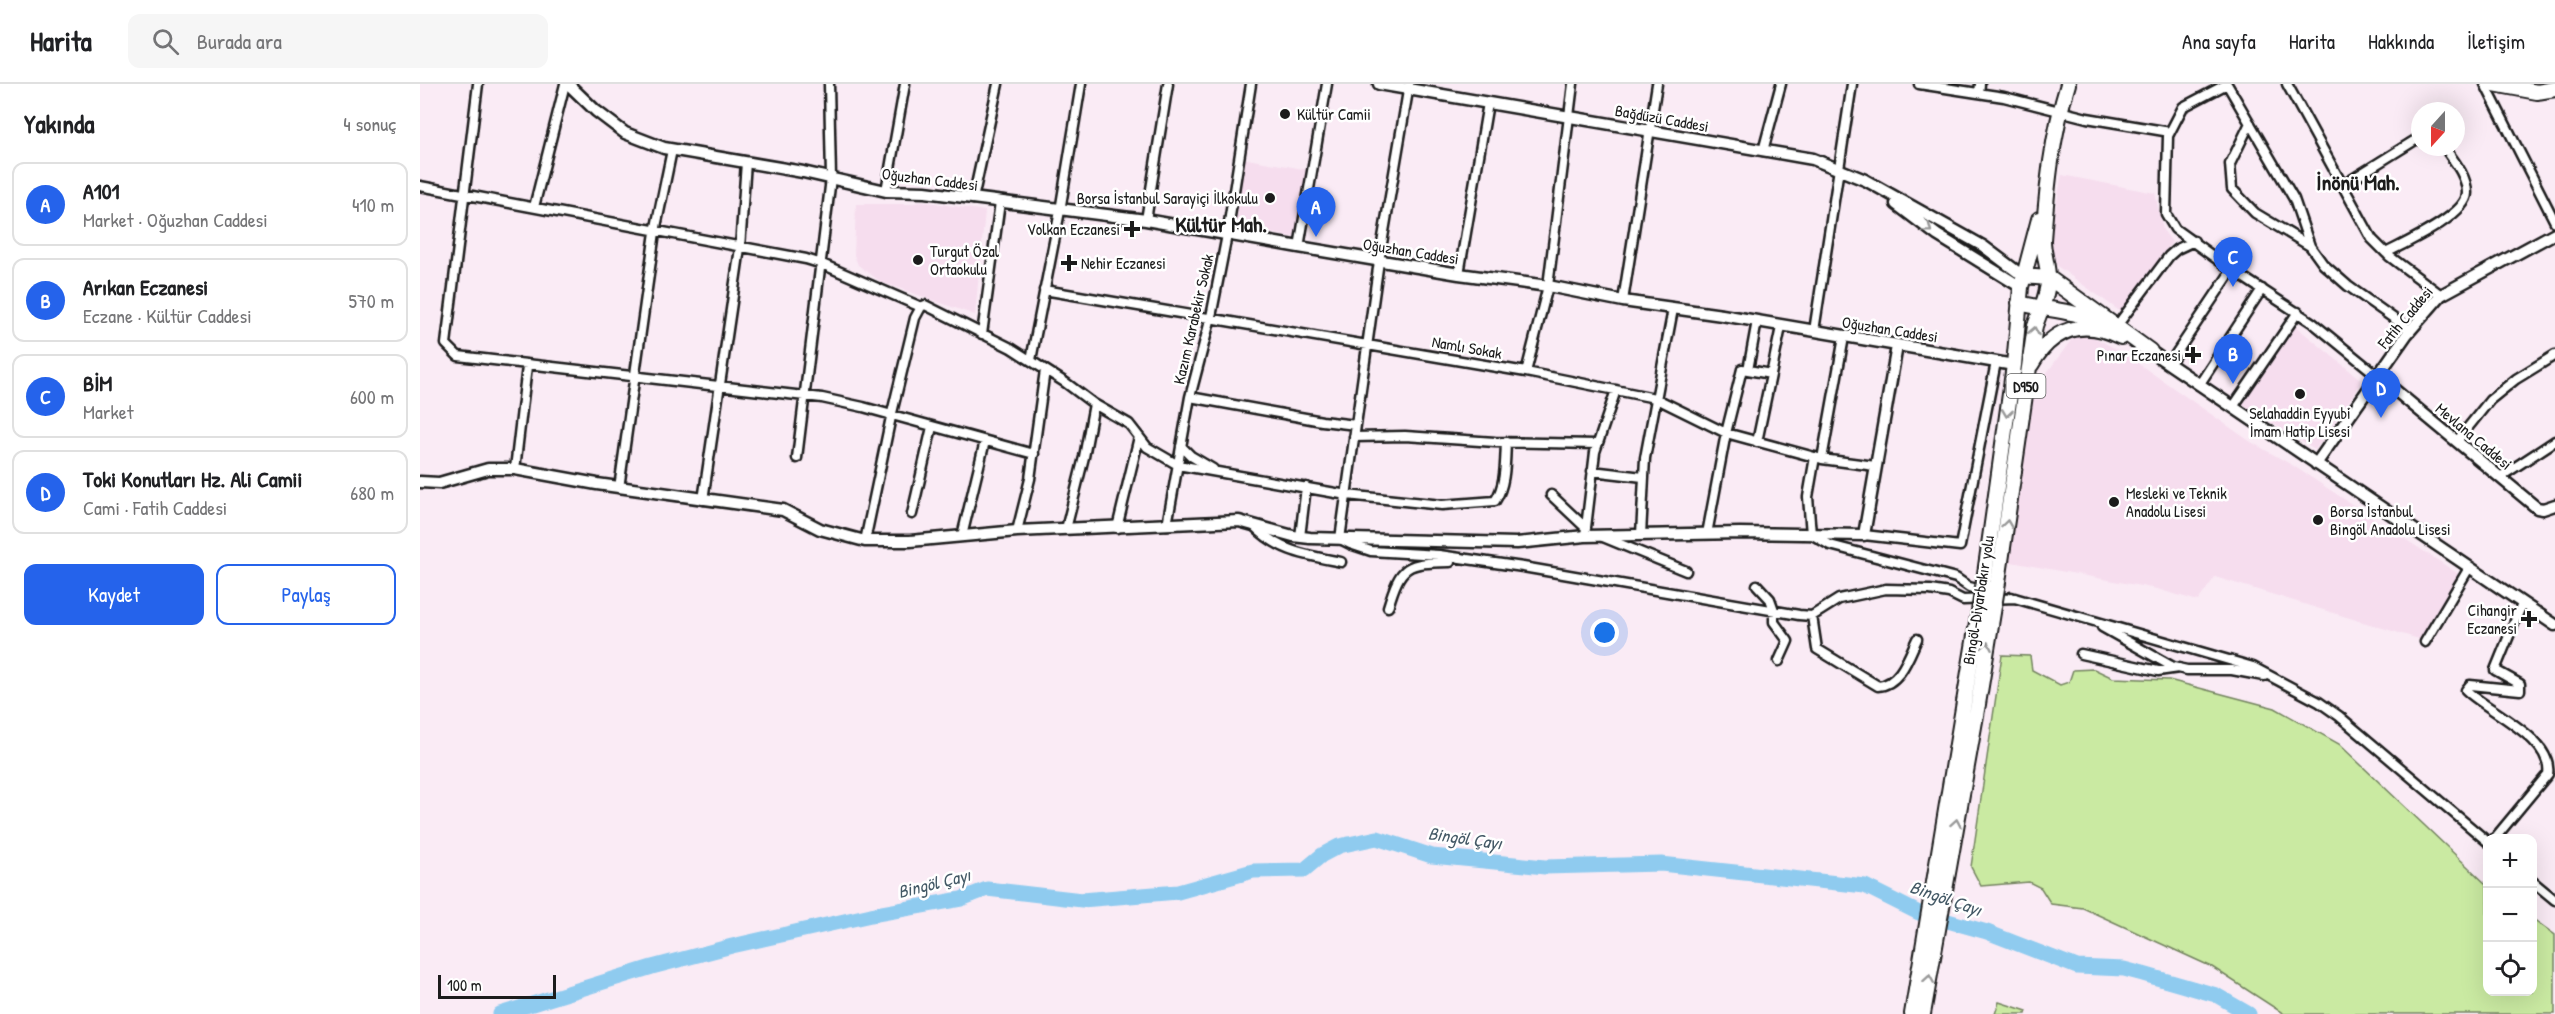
<!DOCTYPE html>
<html lang="tr">
<head>
<meta charset="utf-8">
<style>
	body { margin:0; font-family:"Patrick Hand",sans-serif; background:#f6f6f6; color:#202124 }
	.controls { position:absolute; right:18px; bottom:18px; display:grid; overflow:hidden; border-radius:12px; box-shadow:0 6px 24px #0002 }
	.controls button { width:54px; height:54px; display:grid; place-items:center; padding:0; border:0; border-bottom:2px solid #e0e0e0; background:#fff; color:#202124; font:30px sans-serif }
	.compass { position:absolute; left:1991px; top:18px; width:54px; height:54px; border-radius:50%; background:#fff; box-shadow:0 6px 24px #0002; rotate:201deg }
	.scale { position:absolute; left:18px; bottom:15px; width:118px; box-sizing:border-box; padding-left:6px; border:3px solid #1c1c1c; border-top:0; font-size:16px; line-height:21px; white-space:nowrap; color:#1c1c1c; -webkit-text-stroke:4px #fff; paint-order:stroke }
	.you { position:absolute; left:1185px; top:549px; width:21px; height:21px; margin:-15px; border:4px solid #fff; border-radius:50%; background:#1a73e8; box-shadow:0 0 0 9px #1a73e833 }
	.badge { display:grid; place-items:center; width:39px; height:39px; border-radius:50%; background:#2563eb; color:#fff; font-size:20px; font-weight:700 }
	.pin { position:absolute; translate:-50% -50px; filter:drop-shadow(0 2px 3px #0008) }
	.pin::after { content:''; position:absolute; top:32px; width:21px; height:18px; background:inherit; clip-path:polygon(0 0,100% 0,50% 100%) }
	.list { margin:0; padding:0; list-style:none }
	h2 { display:flex; justify-content:space-between; align-items:center; height:78px; margin:0; padding:0 24px; font-size:26px }
	h2 small { font-size:20px; font-weight:400; color:#757577 }
	.list li { display:grid; grid-template-columns:39px 1fr auto; gap:18px; align-items:center; box-sizing:border-box; height:84px; margin:0 12px 12px; padding:0 12px; border:2px solid #e0e0e0; border-radius:12px }
	.list b { display:block; font-size:22px; white-space:nowrap }
	.list p { margin:0; font-size:20px; white-space:nowrap; color:#757577 }
	.list em { font-size:20px; font-style:normal; color:#757577 }
	.actions { display:flex; gap:12px; padding:18px 24px }
	.actions a { flex:1; padding:14px 0; border:2px solid #2563eb; border-radius:12px; text-align:center; font-size:21px; color:#2563eb }
	.actions .main { background:#2563eb; color:#fff }
	.icon { flex:none; width:33px; height:33px; fill:none; stroke:currentColor; stroke-width:2; stroke-linecap:round; stroke-linejoin:round }
	.map { position:relative; flex:none; width:2135px; height:930px; overflow:hidden }
	header { display:flex; align-items:center; gap:36px; box-sizing:border-box; height:84px; padding:0 30px; background:#fff; border-bottom:2px solid #e0e0e0 }
	header strong { font-size:28px }
	nav { display:flex; gap:33px; margin-inline-start:auto; font-size:21px }
	.search { width:420px; height:54px; background:#f6f6f6; display:flex; align-items:center; gap:15px; box-sizing:border-box; padding:0 21px; border-radius:12px; color:#757577; font-size:22px }
	main { display:flex }
	aside { flex:1; background:#fff }
	.map>svg:first-child { display:block }
	.built { fill:#f6ddee }
	.green { fill:#caeaa2; stroke:#73835f; stroke-width:1.5 }
	.lines { fill:none; stroke-linecap:round; stroke-linejoin:round }
	.river { stroke:#8fcbef; stroke-width:15 }
	.minor-casing { stroke:#1c1c1c; stroke-width:13 }
	.tertiary-casing { stroke:#1c1c1c; stroke-width:15 }
	.primary-casing { stroke:#1c1c1c; stroke-width:18 }
	.minor { stroke:#fff; stroke-width:8 }
	.tertiary { stroke:#fff; stroke-width:10 }
	.primary { stroke:#fff; stroke-width:14 }
	.primary-bridge-casing { stroke:#1c1c1c; stroke-width:18; stroke-linecap:butt }
	.primary-bridge { stroke:#fff; stroke-width:14 }
	.oneway { stroke:#999 }
	.poi-dot { fill:#1c1c1c; stroke:#fff; stroke-width:2 }
	.labels { text-anchor:middle; dominant-baseline:central; stroke-width:5; stroke-linejoin:round; paint-order:stroke }
	.shield { fill:#fff; stroke:#606060; stroke-width:1.5 }
	.shield-label { font-size:15px; font-weight:bold; fill:#1c1c1c }
	.poi-label { font-size:16px; fill:#1c1c1c; stroke:#fff; text-anchor:start }
	.street-label { font-size:16px; fill:#1c1c1c; stroke:#fff }
	.water-label { font-size:18px; font-style:italic; fill:#445966; stroke:#fff }
	.district-label { font-size:22px; font-weight:bold; fill:#1c1c1c; stroke:#fff }
</style>
</head>
<body>
<header>
<strong>Harita</strong>
<div class="search"><svg class="icon" aria-label="search" viewBox="0 0 24 24"><circle cx="10" cy="10" r="6"/><path d="M15 15l6 6"/></svg>Burada ara</div>
<nav><a>Ana sayfa</a><a>Harita</a><a>Hakkında</a><a>İletişim</a></nav>
</header>
<main>
<aside>
<h2>Yakında<small>4 sonuç</small></h2>
<ul class="list">
<li><span class="badge">A</span><div><b>A101</b><p>Market · Oğuzhan Caddesi</p></div><em>410 m</em></li>
<li><span class="badge">B</span><div><b>Arıkan Eczanesi</b><p>Eczane · Kültür Caddesi</p></div><em>570 m</em></li>
<li><span class="badge">C</span><div><b>BİM</b><p>Market</p></div><em>600 m</em></li>
<li><span class="badge">D</span><div><b>Toki Konutları Hz. Ali Camii</b><p>Cami · Fatih Caddesi</p></div><em>680 m</em></li>
</ul>
<div class="actions"><a class="main">Kaydet</a><a>Paylaş</a></div>
</aside>
<div class="map">
<svg width="2135" height="930" viewBox="0 0 2135 930">
	<rect width="100%" height="100%" fill="#faebf5"/>
	<filter id="ink" filterUnits="userSpaceOnUse"><feTurbulence type="fractalNoise" baseFrequency=".0167" numOctaves="2"/><feDisplacementMap in="SourceGraphic" scale="12" xChannelSelector="R" yChannelSelector="G"/><feConvolveMatrix kernelMatrix="1 2 1 2 8 2 1 2 1" color-interpolation-filters="sRGB"/></filter>
	<g filter="url(#ink)">
		<path class="built" d="M 822,74 L 889,86 L 877,154 L 810,141 Z
			M 1642,91 L 1735,109 L 1743,146 L 1752,158 L 1701,228 L 1637,182 L 1632,166 L 1631,147 Z
			M 502,117 L 565,127 L 555,231 L 461,198 L 438,181 L 434,171 L 436,120 L 490,120 Z
			M 1873,240 L 1940,295 L 1940,301 L 1895,366 L 1821,319 Z
			M 1655,251 L 1674,253 L 1703,269 L 1831,358 L 1872,381 L 2040,491 L 2002,556 L 1795,493 L 1778,517 L 1737,505 L 1586,477 L 1614,306 Z"/>
		<path class="green" d="M 1582,571 L 1610,572 L 1612,586 L 1640,601 L 1649,598 L 1653,586 L 1674,585 L 1693,594 L 1749,596 L 1855,624 L 1919,660 L 2067,801 L 2068,908 L 2112,908 L 2113,835 L 2135,851 L 2135,930 L 1864,930 L 1792,883 L 1663,824 L 1631,820 L 1621,804 L 1609,798 L 1561,802 L 1551,783 Z
			M 1579,918 L 1607,927 L 1606,930 L 1575,930 Z"/>
		<g class="lines">
			<path class="river" d="M 80,930 L 232,883 L 312,862 L 451,831 L 541,815 L 567,805 L 662,816 L 758,808 L 833,787 L 884,786 L 902,771 L 919,762 L 957,754 L 1012,772 L 1125,783 L 1241,780 L 1445,802 L 1499,829 L 1567,848 L 1657,883 L 1704,885 L 1723,890 L 1796,911 L 1829,930"/>
			<defs>
				<path id="minor" d="M 58,0 L 26,260 L 38,272 L 402,314 L 443,323 L 614,370
					M 1499,0 L 1584,13 L 1667,34 L 1750,48
					M 1807,0 L 1763,23 L 1748,52 L 1746,130 L 1755,145 L 1812,186 L 1893,239 L 1958,292
					M 1807,0 L 1874,115 L 1890,162 L 1903,180 L 1928,202 L 1990,246
					M 1867,0 L 1952,155 L 1969,172 L 2021,211
					M 2065,0 L 2135,138
					M 989,1 L 959,177 L 920,455 L 930,460 L 951,467 L 1019,471 L 1103,483 L 1379,531 L 1392,532 L 1419,515 L 1466,505 L 1510,506 L 1529,509 L 1543,516 L 1595,514
					M 1559,9 L 1560,0
					M 1830,39 L 1810,80 L 1812,105 L 1835,129 L 1890,162
					M 1343,67 L 1361,0
					M 1923,101 L 1997,55 L 2000,56
					M 0,102 L 386,175 L 402,180 L 501,223
					M 466,107 L 485,0
					M 553,115 L 578,0
					M 114,123 L 145,0
					M 726,136 L 748,0
					M 879,163 L 907,0
					M 1966,169 C 1985,159 2047,131 2047,109 C 2047,92 2034,77 2024,63
					M 1039,190 L 1068,19
					M 624,206 L 1106,288 L 1235,314 L 1306,349 L 1402,375 L 1455,382
					M 1203,217 L 1237,0
					M 1696,243 L 1749,172 L 1757,165 L 1774,157
					M 1394,247 L 1432,0
					M 562,250 L 580,118
					M 611,276 L 640,127 L 661,0
					M 1749,280 L 1812,186
					M 1328,286 L 1337,237
					M 1106,288 L 1128,202 L 1153,0
					M 1779,301 L 1842,205
					M 770,313 L 902,337 L 936,341
					M 1813,323 L 1878,228
					M 934,353 L 985,352 L 1075,358 L 1177,360
					M 2037,357 L 2070,316 L 2096,295 L 2135,271
					M 1337,358 L 1361,243
					M 761,362 L 771,372 L 793,385
					M 1395,373 L 1388,413 L 1391,450 L 1410,461 L 1536,494 L 1549,503 L 1566,507
					M 377,374 L 411,94 L 409,0
					M 1402,375 L 1424,253
					M 95,385 L 107,282
					M 1172,387 L 1223,393
					M 2080,393 L 2135,357
					M 199,404 L 235,148 L 252,66
					M 1131,411 L 1166,444
					M 283,416 L 320,164 L 326,78
					M 492,430 L 512,343
					M 747,441 L 770,313 L 791,233 L 807,151 L 831,0
					M 833,441 C 859,468 886,471 921,478
					M 697,444 L 719,353
					M 646,445 L 664,373 L 674,320
					M 597,447 L 610,395 L 625,286
					M 1287,450 L 1306,349 L 1322,285 L 1351,290
					M 1221,451 L 1225,374 L 1253,225
					M 1444,451 L 1540,462 L 1576,278
					M 542,452 L 565,357
					M 1165,452 L 1175,368 L 1196,306
					M 880,453 L 886,403
					M 1183,453 L 1266,487
					M 445,457 L 471,333 L 495,234 L 501,223 L 505,221 L 591,264 L 646,299 L 674,320 L 709,340 L 727,363 L 758,381 L 927,411 L 1022,421 L 1075,417 C 1086,401 1085,377 1086,358
					M 1337,501 L 1350,515 L 1354,526 L 1354,538 L 1368,557 L 1359,577
					M 1591,513 L 1833,583 L 1899,618 L 1919,632 L 2068,758
					M 968,523 C 981,480 986,479 1030,478
					M 1392,532 L 1397,565 L 1458,602 C 1480,601 1489,572 1497,555
					M 1682,543 L 1753,583 L 1767,586 L 1812,586 L 1844,592
					M 2005,558 L 2049,484
					M 1661,570 L 1738,587 L 1759,584
					M 2075,754 L 2128,690 C 2134,655 2067,627 2046,606 L 2050,601 L 2100,606 L 2100,600 L 2075,586 L 2102,520
					M 2112,797 L 2135,816"/>
				<path id="tertiary" d="M 148,0 L 176,27 L 205,49 L 244,64 L 383,88 L 466,107 L 505,108 L 726,136 L 879,163 L 1039,190 L 1128,202 L 1203,217 L 1302,231 L 1594,281
					M 959,0 L 1393,75 L 1445,96 L 1563,162 L 1603,192
					M 1476,120 L 1517,151 L 1601,203
					M 1730,267 L 2135,541
					M 1958,292 L 2117,424 L 2123,425 L 2135,421
					M 1896,380 L 1987,250 L 2021,211 L 2135,149
					M 0,398 L 19,399 L 68,385 L 95,385 L 177,400 L 363,426 L 400,445 L 445,457 L 490,457 L 597,447 L 819,437 L 873,452 L 890,454 L 1097,459 L 1165,452 L 1320,449 L 1444,451 L 1477,262"/>
				<path id="primary" d="M 2074,0 L 2117,8 L 2135,5
					M 1603,192 L 1629,194 L 1730,267
					M 1599,219 C 1626,226 1654,226 1678,238
					M 1611,281 C 1632,244 1663,234 1701,253
					M 1564,497 L 1594,281 L 1601,203 L 1619,135
					M 1578,498 L 1615,242 C 1620,227 1629,209 1628,193 C 1628,181 1623,169 1623,156 C 1627,103 1632,51 1648,0
					M 1492,930 L 1544,618
					M 1503,930 L 1558,620"/>
			</defs>
			<use href="#minor" class="minor-casing"/>
			<use href="#tertiary" class="tertiary-casing"/>
			<use href="#primary" class="primary-casing"/>
			<use href="#minor" class="minor"/>
			<use href="#tertiary" class="tertiary"/>
			<use href="#primary" class="primary"/>
			<defs>
				<path id="primary-bridge" d="M 1544,618 L 1564,497
					M 1558,620 L 1578,498"/>
			</defs>
			<use href="#primary-bridge" class="primary-bridge-casing"/>
			<use href="#primary-bridge" class="primary-bridge"/>
		</g>
		<defs><path id="oneway-chevron" d="M-2-3.5L2.5 0L-2 3.5" fill="none" stroke-width="1.6" stroke-linecap="round" stroke-linejoin="round" transform="scale(1.5)"/></defs>
		<g class="oneway">
			<use href="#oneway-chevron" transform="translate(1508 145) rotate(37)"/>
			<use href="#oneway-chevron" transform="translate(1614 247) rotate(-79)"/>
			<use href="#oneway-chevron" transform="translate(1587 329) rotate(98)"/>
			<use href="#oneway-chevron" transform="translate(1587 440) rotate(-82)"/>
			<use href="#oneway-chevron" transform="translate(1567 562) rotate(-80)"/>
			<use href="#oneway-chevron" transform="translate(1536 739) rotate(-80)"/>
			<use href="#oneway-chevron" transform="translate(1509 895) rotate(-81)"/>
		</g>
	</g>
	<g class="poi-dot">
		<circle cx="865" cy="30" r="6"/>
		<circle cx="850" cy="114" r="6"/>
		<path d="M709 136h6v6h6v6h-6v6h-6v-6h-6v-6h6z"/>
		<circle cx="498" cy="176" r="6"/>
		<path d="M646 170h6v6h6v6h-6v6h-6v-6h-6v-6h6z"/>
		<path d="M1770 262h6v6h6v6h-6v6h-6v-6h-6v-6h6z"/>
		<circle cx="1880" cy="310" r="6"/>
		<circle cx="1694" cy="418" r="6"/>
		<circle cx="1898" cy="436" r="6"/>
		<path d="M2106 526h6v6h6v6h-6v6h-6v-6h-6v-6h6z"/>
	</g>
	<g class="labels">
		<rect class="shield" x="1586.5" y="290" width="39" height="24" rx="4.5"/>
		<g class="shield-label">
			<text x="1606" y="302">D950</text>
		</g>
		<g class="poi-label">
			<text x="877" y="30">Kültür Camii</text>
			<text x="838" y="114" text-anchor="end">Borsa İstanbul Sarayiçi İlkokulu</text>
			<text x="700" y="145" text-anchor="end">Volkan Eczanesi</text>
			<text x="510" y="167">Turgut Özal<tspan x="510" dy="18">Ortaokulu</tspan></text>
			<text x="661" y="179">Nehir Eczanesi</text>
			<text x="1761" y="271" text-anchor="end">Pınar Eczanesi</text>
			<text x="1880" y="329" text-anchor="middle">Selahaddin Eyyubi<tspan x="1880" dy="18">İmam Hatip Lisesi</tspan></text>
			<text x="1706" y="409">Mesleki ve Teknik<tspan x="1706" dy="18">Anadolu Lisesi</tspan></text>
			<text x="1910" y="427">Borsa İstanbul<tspan x="1910" dy="18">Bingöl Anadolu Lisesi</tspan></text>
			<text x="2097" y="526" text-anchor="end">Cihangir<tspan x="2097" dy="18">Eczanesi</tspan></text>
		</g>
		<g class="street-label">
			<text transform="translate(1242 34) rotate(10)">Bağdüzü Caddesi</text>
			<text transform="translate(510 95) rotate(7)">Oğuzhan Caddesi</text>
			<text transform="translate(991 167) rotate(9)">Oğuzhan Caddesi</text>
			<text transform="translate(1985 233) rotate(-50)">Fatih Caddesi</text>
			<text transform="translate(773 235) rotate(-77)">Kazım Karabekir Sokak</text>
			<text transform="translate(1470 245) rotate(9)">Oğuzhan Caddesi</text>
			<text transform="translate(1047 263) rotate(10)">Namlı Sokak</text>
			<text transform="translate(2054 352) rotate(40)">Mevlana Caddesi</text>
			<text transform="translate(1558 516) rotate(-81)">Bingöl-Diyarbakır yolu</text>
		</g>
		<g class="water-label">
			<text transform="translate(1045 754) rotate(8)">Bingöl Çayı</text>
			<text transform="translate(514 799) rotate(-14)">Bingöl Çayı</text>
			<text transform="translate(1526 814) rotate(19)">Bingöl Çayı</text>
		</g>
		<g class="district-label">
			<text x="1938" y="98">İnönü Mah.</text>
			<text x="801" y="140">Kültür Mah.</text>
		</g>
	</g>
</svg>
<div class="controls">
<button>+</button>
<button>−</button>
<button><svg class="icon" aria-label="locate" viewBox="0 0 24 24"><circle cx="12" cy="12" r="6"/><path d="M12 2v4M12 18v4M2 12h4M18 12h4"/></svg></button>
</div>
<svg class="compass" viewBox="-18 -18 36 36"><path d="M0-13l5 13h-10z" fill="#e53935"/><path d="M0 13l5-13h-10z" fill="#757577"/></svg>
<div class="scale">100 m</div>
<div class="you"></div>
<div class="pin badge" style="left:896px;top:153px">A</div>
<div class="pin badge" style="left:1813px;top:300px">B</div>
<div class="pin badge" style="left:1813px;top:203px">C</div>
<div class="pin badge" style="left:1961px;top:334px">D</div>
</div>
</main>
</body>
</html>
